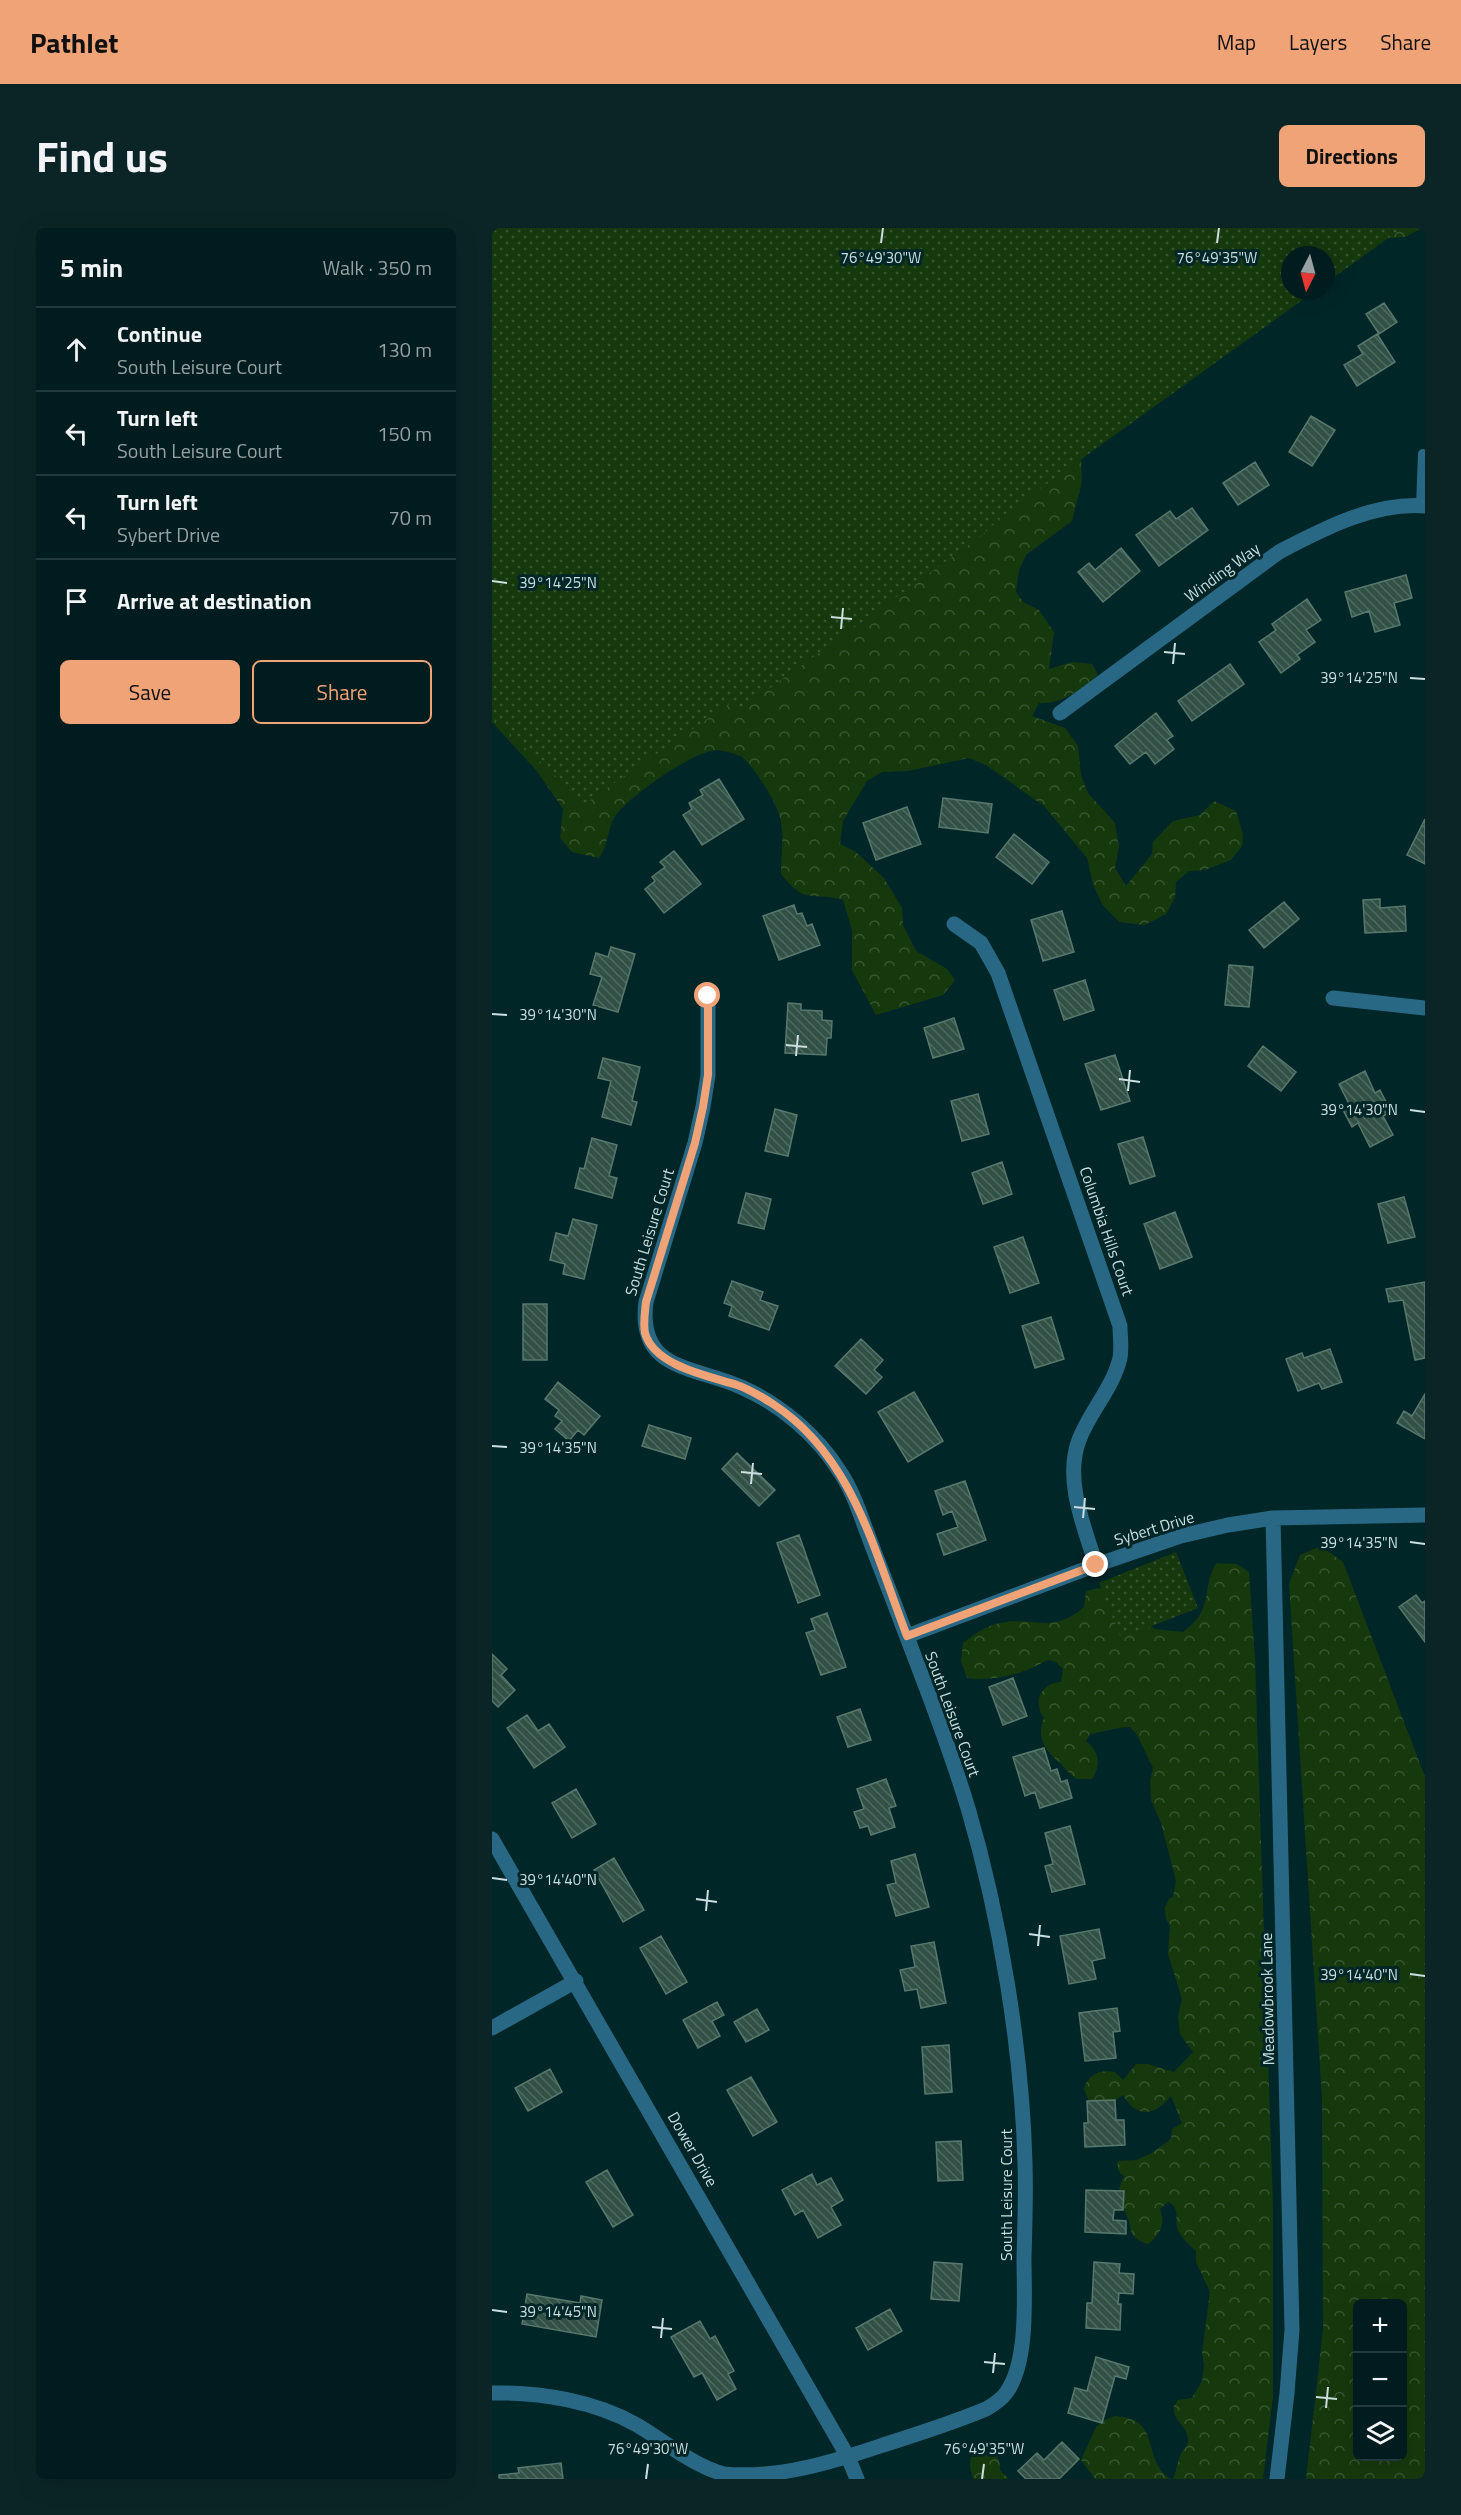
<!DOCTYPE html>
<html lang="en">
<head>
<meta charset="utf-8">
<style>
	body { margin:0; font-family:"Titillium Web",sans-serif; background:#0b2527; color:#f1f3f6 }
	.controls { position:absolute; right:18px; bottom:18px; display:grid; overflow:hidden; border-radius:9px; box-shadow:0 6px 24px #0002 }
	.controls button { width:54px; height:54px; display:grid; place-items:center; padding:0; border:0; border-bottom:2px solid #233a3c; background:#011c1e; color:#f1f3f6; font:30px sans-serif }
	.compass { position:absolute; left:789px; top:18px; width:54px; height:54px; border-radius:50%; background:#011c1e; box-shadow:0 6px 24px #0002; rotate:186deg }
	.stop { position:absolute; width:18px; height:18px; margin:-14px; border:4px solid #efa377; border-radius:50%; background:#fff }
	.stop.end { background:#efa377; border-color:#fff; box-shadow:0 2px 6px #0008 }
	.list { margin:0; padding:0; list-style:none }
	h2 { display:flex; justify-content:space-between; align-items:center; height:78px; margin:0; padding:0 24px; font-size:26px }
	h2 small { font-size:20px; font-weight:400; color:#96a1a4 }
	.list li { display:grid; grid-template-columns:39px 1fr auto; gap:18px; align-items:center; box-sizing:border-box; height:84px; padding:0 24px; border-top:2px solid #233a3c }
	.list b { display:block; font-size:22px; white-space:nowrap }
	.list p { margin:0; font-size:20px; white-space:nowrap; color:#96a1a4 }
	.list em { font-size:20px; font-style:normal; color:#96a1a4 }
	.actions { display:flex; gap:12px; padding:18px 24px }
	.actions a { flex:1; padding:14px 0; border:2px solid #efa377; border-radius:9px; text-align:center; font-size:21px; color:#efa377 }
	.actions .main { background:#efa377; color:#111 }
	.icon { flex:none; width:33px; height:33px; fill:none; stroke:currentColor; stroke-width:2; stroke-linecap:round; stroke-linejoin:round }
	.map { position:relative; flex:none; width:933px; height:2251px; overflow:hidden; border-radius:9px }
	header { display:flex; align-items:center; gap:36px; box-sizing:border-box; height:84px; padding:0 30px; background:#efa377; color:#111 }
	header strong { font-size:28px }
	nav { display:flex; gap:33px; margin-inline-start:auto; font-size:21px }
	.intro { display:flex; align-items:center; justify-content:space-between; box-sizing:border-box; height:144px; padding:0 36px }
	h1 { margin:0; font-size:42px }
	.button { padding:15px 27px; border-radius:9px; background:#efa377; color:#111; font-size:21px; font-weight:700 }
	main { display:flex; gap:36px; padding:0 36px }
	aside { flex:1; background:#011c1e; border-radius:9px; box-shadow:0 6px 24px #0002 }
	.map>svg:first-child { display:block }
	.forest { fill:url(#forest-crowns); fill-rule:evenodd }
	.park { fill:url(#park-dots) }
	.building { fill:url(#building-back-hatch); stroke:#58786d; stroke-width:1.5 }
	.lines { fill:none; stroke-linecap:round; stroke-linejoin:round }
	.lane { stroke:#286884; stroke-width:10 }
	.street { stroke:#286884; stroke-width:15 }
	.route { stroke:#efa377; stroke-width:8 }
	.ticks { fill:none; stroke:#ccdfe0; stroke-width:2 }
	.labels { text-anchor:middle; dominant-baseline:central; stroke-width:6; stroke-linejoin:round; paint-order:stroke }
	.street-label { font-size:16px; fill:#ccdfe0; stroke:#012628 }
	.ticks-label { font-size:15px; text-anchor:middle; fill:#ccdfe0; stroke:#012628; stroke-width:6; stroke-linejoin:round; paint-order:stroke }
</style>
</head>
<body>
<header>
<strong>Pathlet</strong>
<nav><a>Map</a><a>Layers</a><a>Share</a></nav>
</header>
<div class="intro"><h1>Find us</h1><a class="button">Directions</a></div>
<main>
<aside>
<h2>5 min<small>Walk · 350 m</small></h2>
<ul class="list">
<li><svg class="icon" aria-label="ahead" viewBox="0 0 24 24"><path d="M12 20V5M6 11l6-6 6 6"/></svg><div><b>Continue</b><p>South Leisure Court</p></div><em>130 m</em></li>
<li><svg class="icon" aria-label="left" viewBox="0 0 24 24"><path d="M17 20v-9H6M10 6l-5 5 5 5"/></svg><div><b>Turn left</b><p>South Leisure Court</p></div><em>150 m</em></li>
<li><svg class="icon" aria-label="left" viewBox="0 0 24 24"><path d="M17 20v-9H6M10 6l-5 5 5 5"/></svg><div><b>Turn left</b><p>Sybert Drive</p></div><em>70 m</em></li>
<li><svg class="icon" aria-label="arrive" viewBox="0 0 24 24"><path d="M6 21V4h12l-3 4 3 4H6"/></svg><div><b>Arrive at destination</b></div></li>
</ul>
<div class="actions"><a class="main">Save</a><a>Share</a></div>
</aside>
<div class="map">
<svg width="933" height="2251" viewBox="0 0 933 2251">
	<defs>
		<pattern id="forest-crowns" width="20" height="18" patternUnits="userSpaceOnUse" patternTransform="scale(1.5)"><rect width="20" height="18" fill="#15390d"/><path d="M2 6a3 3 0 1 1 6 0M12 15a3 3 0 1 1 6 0" fill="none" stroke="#365530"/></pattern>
		<pattern id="park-dots" width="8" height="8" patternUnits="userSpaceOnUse" patternTransform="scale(1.5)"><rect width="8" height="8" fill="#15390d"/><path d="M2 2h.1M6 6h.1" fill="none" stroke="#365530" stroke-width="1.8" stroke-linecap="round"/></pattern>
		<pattern id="building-back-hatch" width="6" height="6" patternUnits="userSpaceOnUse" patternTransform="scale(1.5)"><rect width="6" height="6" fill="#325146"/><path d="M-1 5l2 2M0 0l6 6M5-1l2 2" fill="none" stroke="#4e6a60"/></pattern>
	</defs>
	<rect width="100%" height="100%" fill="#012628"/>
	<path class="forest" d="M 0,0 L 930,0 L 913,9 L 869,13 L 834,27 L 798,27 L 798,63 L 589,227 L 590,254 L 580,293 L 534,327 L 527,342 L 524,364 L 531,374 L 547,382 L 562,404 L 557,441 L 580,434 L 600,436 L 606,447 C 590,461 569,477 547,475 L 540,488 L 573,500 L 586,518 L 589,548 L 596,565 L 623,595 L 627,619 L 623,640 L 634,658 L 660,626 L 661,614 L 681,593 L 708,587 L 722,573 L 744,583 L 751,606 L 750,618 L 739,632 L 713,642 L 697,643 L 684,654 L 683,670 L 674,686 L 653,697 L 627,694 L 610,676 L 601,656 L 595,630 L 552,578 L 494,537 L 477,530 L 416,543 L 390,544 L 375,553 L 351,593 L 348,616 L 364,624 L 392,650 L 410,680 L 411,697 L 424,723 L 455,741 L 463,752 L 451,767 L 384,787 L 360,742 L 360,702 L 351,672 C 317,663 315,678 289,646 C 289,627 293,605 287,586 C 283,572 262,539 250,529 C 246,526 230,522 224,522 C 200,524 145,564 128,582 C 114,596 118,616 107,630 L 80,624 L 68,610 L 71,581 L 44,542 L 0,494 Z
		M 829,1318 L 851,1334 L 933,1549 L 933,2251 L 814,2251 L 831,2102 L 830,1870 L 797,1356 L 808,1327 ZM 866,2076 L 910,2076 L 910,2228 L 866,2228 Z
		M 724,1335 L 745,1336 L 757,1344 L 763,1431 L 781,1980 L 781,2168 L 771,2251 L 681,2251 C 685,2242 685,2233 690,2224 C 693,2219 697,2217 696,2211 C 696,2197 680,2194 682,2178 L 686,2172 L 700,2170 L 710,2153 L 712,2137 L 710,2125 L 718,2064 L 704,2034 L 704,2023 C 698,2018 691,2011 687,2004 C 681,1994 690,1980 676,1974 L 668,1981 C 674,1996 668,2007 656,2016 C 634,2009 642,2002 634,1986 C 627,1969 623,1967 632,1948 C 626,1944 625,1940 626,1933 L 644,1932 L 658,1926 L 679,1911 L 680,1901 L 690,1895 L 679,1868 C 663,1888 645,1891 631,1867 L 620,1875 L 598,1876 L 592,1861 C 596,1846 608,1841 623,1844 L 631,1852 L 644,1836 L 656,1836 L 682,1844 L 701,1824 L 688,1806 L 686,1788 L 690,1771 L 676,1726 L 678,1697 L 674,1691 L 673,1679 L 677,1671 L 681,1669 L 684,1653 L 669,1595 L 659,1572 L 658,1553 L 661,1540 L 645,1507 L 638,1499 C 624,1499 612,1504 598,1506 L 594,1513 C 608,1525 609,1536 600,1551 L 585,1551 C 578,1547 574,1541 568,1535 C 553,1522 544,1510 552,1490 C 540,1474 549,1455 569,1454 L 571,1441 L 564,1434 L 555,1432 C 533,1446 500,1454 475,1450 L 469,1433 L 471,1415 C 483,1406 493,1398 508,1395 C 544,1388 560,1407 592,1379 L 594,1363 L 607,1360 L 622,1368 L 663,1401 L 691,1404 C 723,1380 708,1366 724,1335 Z
		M 623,2188 C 672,2191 648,2232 679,2251 L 603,2251 L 589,2232 L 604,2199 L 613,2192 Z
		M 492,2219 C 503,2224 509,2230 508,2242 L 517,2251 L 481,2251 C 476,2236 476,2224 492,2219 Z"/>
	<path class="park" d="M 0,0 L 910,0 L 834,55 L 834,27 L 798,27 L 798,63 L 823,63 L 513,286 L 489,308 L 249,481 L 243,472 L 99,571 L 96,579 L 0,488 Z
		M 684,1324 L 706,1380 L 629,1410 L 607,1355 Z"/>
	<path class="building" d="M 892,75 L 905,94 L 887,106 L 874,86 Z
		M 885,106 L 903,134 L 865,158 L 852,137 L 871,126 L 866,118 Z
		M 819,188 L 843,202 L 820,238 L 797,224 Z
		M 763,234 L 777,257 L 746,277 L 731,255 Z
		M 700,280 L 716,302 L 667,338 L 644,307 L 678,283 L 684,291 Z
		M 629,320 L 648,343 L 611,374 L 586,344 L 597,335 L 603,342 Z
		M 914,347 L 920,370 L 902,375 L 908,397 L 883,404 L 877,383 L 860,389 L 853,364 Z
		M 815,371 L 829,392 L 814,402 L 823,414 L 805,427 L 808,431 L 789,445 L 767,414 L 784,402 L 780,396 Z
		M 738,436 L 752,456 L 700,493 L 686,473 Z
		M 664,485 L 681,508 L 675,512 L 682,521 L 663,536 L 654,524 L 638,536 L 623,518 Z
		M 227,551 L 252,591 L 210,617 L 191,587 L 200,581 L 197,575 L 211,567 L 208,562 Z
		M 451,570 L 500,576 L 496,605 L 447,599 Z
		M 415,579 L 429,616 L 384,632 L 371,595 Z
		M 933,591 L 933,636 L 915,627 Z
		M 522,606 L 557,634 L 540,656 L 504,629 Z
		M 182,623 L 209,656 L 172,685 L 153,661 L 163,653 L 160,649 L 173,639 L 168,634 Z
		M 888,671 L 888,680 L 913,678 L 914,703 L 873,705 L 871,672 Z
		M 792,674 L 807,691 L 772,720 L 757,702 Z
		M 302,677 L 305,686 L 310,685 L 315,698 L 320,696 L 328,717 L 287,732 L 271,688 Z
		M 570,683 L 582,724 L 551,733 L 539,692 Z
		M 119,719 L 143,726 L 126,784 L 101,777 L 110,749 L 98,746 L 104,725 L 116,729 Z
		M 737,737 L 761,739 L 757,779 L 733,777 Z
		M 593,752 L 602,782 L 572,792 L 562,762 Z
		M 296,775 L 309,776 L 309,782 L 330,783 L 330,792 L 340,793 L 339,810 L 335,810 L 334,827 L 293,825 Z
		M 462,790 L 472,821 L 441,830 L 432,800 Z
		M 771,818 L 804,844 L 789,863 L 756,838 Z
		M 623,827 L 638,873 L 609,882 L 593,836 Z
		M 111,830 L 148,839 L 140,873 L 145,874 L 139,897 L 110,889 L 119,853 L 106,850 Z
		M 873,843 L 883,865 L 888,862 L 899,884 L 891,888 L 901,907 L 878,919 L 866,895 L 860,899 L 850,880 L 857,876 L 847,856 Z
		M 486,866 L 497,906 L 470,913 L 459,873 Z
		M 283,881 L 305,887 L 296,928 L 273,923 Z
		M 651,909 L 663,948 L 638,956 L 626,916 Z
		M 100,910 L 125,917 L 117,948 L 125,950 L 120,970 L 83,960 L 88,940 L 92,941 Z
		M 510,934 L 520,966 L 491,976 L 480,945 Z
		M 254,965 L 279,971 L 272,1001 L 246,995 Z
		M 912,969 L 923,1009 L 896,1015 L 886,976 Z
		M 683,984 L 700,1029 L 668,1041 L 652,996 Z
		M 81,991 L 105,997 L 92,1051 L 71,1046 L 73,1036 L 58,1032 L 64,1005 L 76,1008 Z
		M 531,1009 L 547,1055 L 518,1065 L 502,1019 Z
		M 240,1053 L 271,1064 L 268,1072 L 286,1078 L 277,1102 L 237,1088 L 240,1078 L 232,1075 Z
		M 933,1054 L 933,1130 L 923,1132 L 911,1072 L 897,1074 L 894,1061 Z
		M 31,1076 L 55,1076 L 55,1132 L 31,1132 Z
		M 559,1089 L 572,1131 L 543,1140 L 530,1098 Z
		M 369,1111 L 391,1132 L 382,1142 L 390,1149 L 374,1166 L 343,1138 Z
		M 838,1121 L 850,1154 L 830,1161 L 827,1155 L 806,1163 L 794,1131 L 810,1125 L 812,1130 Z
		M 66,1154 L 108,1188 L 92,1207 L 86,1202 L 77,1213 L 63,1201 L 70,1193 L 63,1188 L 67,1182 L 53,1171 Z
		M 422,1164 L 451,1213 L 416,1234 L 386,1184 Z
		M 933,1166 L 933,1211 L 905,1195 L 912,1183 L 920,1188 Z
		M 157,1197 L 199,1210 L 193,1231 L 150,1218 Z
		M 245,1225 L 283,1262 L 267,1278 L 230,1241 Z
		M 473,1253 L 494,1312 L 452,1327 L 445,1306 L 466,1299 L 460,1283 L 451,1287 L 443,1263 Z
		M 307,1307 L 328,1367 L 306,1375 L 285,1315 Z
		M 924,1367 L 930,1375 L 933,1373 L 933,1414 L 907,1379 Z
		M 335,1385 L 354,1439 L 329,1447 L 314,1405 L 323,1402 L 319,1391 Z
		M 0,1426 L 15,1441 L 9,1447 L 23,1462 L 6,1479 L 0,1473 Z
		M 521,1450 L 535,1488 L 511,1497 L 497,1459 Z
		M 368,1481 L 379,1512 L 356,1519 L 345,1489 Z
		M 35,1487 L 46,1503 L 57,1496 L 73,1519 L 42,1540 L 15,1500 Z
		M 552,1520 L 559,1543 L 565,1541 L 569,1554 L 575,1552 L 580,1570 L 548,1580 L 543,1564 L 533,1568 L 521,1529 Z
		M 394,1551 L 404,1578 L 397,1580 L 403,1599 L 379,1607 L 376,1598 L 368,1600 L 362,1584 L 372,1581 L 365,1561 Z
		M 84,1561 L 104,1596 L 80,1610 L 60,1575 Z
		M 578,1598 L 593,1656 L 560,1664 L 553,1638 L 561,1636 L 553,1605 Z
		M 423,1626 L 437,1679 L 404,1688 L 395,1657 L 404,1655 L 399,1633 Z
		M 122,1630 L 152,1682 L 131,1694 L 102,1642 Z
		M 607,1701 L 613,1730 L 600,1733 L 604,1751 L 577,1756 L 568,1708 Z
		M 169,1708 L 195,1754 L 174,1766 L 148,1720 Z
		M 442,1714 L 454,1775 L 429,1780 L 425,1761 L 413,1763 L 408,1742 L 423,1739 L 419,1718 Z
		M 225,1774 L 232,1787 L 220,1793 L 228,1808 L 206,1820 L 191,1792 Z
		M 625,1780 L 628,1803 L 621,1804 L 624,1830 L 593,1833 L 587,1785 Z
		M 265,1781 L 277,1802 L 254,1814 L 242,1794 Z
		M 457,1817 L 460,1864 L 433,1866 L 430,1819 Z
		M 58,1841 L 70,1864 L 36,1883 L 23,1860 Z
		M 259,1849 L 285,1894 L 261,1908 L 235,1862 Z
		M 623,1872 L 624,1892 L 632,1892 L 633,1917 L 593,1919 L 592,1895 L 596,1895 L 595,1873 Z
		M 469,1913 L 471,1952 L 446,1953 L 444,1914 Z
		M 115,1942 L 141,1987 L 121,1999 L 94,1954 Z
		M 320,1946 L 325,1957 L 339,1950 L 351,1972 L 339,1979 L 349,1997 L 326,2010 L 311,1982 L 303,1987 L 290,1962 Z
		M 594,1962 L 632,1963 L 631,1982 L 622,1982 L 621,1992 L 634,1993 L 634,2006 L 593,2004 Z
		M 442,2034 L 470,2036 L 467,2073 L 439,2071 Z
		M 602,2034 L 628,2036 L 627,2045 L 642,2046 L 641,2066 L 627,2065 L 626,2076 L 629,2076 L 628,2102 L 594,2100 L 595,2075 L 600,2075 Z
		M 35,2066 L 88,2075 L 89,2068 L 110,2072 L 104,2109 L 30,2096 Z
		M 398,2081 L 410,2103 L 376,2122 L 364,2100 Z
		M 208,2093 L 218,2111 L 223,2108 L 242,2143 L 236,2146 L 244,2161 L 225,2172 L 210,2145 L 202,2149 L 179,2109 Z
		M 604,2129 L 637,2139 L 634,2151 L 623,2148 L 610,2195 L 576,2185 L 583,2160 L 595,2163 Z
		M 570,2214 L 587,2231 L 567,2251 L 534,2251 L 526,2243 L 545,2225 L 552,2232 Z
		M 69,2235 L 71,2251 L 7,2251 L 7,2247 L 27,2245 L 26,2240 Z"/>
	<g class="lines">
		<path class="lane" d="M 929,278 L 931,226"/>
		<path class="street" d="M 568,485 L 787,324 C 831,301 882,274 933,278
			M 462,696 L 489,715 L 506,745 L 628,1098 C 628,1108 630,1120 628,1130 C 621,1160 598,1183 587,1212 C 572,1252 592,1298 604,1337
			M 841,770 L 933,780
			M 781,1290 L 800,2102 L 795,2165 L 785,2251
			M 415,1408 L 604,1337 L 689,1308 L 736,1297 L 781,1290 L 933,1287
			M 0,1611 L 356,2229 L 365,2251
			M 0,1800 L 84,1753
			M 0,2165 C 48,2164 103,2173 145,2197 C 172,2213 201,2238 232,2246 C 286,2251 341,2234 391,2217 C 426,2206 460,2195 494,2181 C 501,2177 509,2172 514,2165 C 537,2134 532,2067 532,2029 C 533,1998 534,1966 533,1935 C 530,1821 508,1689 476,1580 C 457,1518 433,1456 410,1396 C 399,1366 387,1337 376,1307 C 368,1286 361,1263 348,1244 C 325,1207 288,1176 249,1159 C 202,1138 145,1143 154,1074 L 203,915 L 211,879 L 216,847 L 216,768"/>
	</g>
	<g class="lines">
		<path class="route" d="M 216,768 L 216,847 L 211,879 L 203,915 L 154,1074 C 153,1084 151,1095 153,1105 C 162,1138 217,1148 245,1157 C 257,1161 270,1169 281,1176 C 361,1228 382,1323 415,1408 L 604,1337"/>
	</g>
	<path class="ticks" d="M 389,15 L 391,0M 725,15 L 727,0M 0,353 L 15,355M 339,389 L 360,391M 349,401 L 351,380M 672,424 L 693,426M 681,436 L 683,415M 918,450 L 933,451M 0,786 L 15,787M 294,817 L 315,819M 304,828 L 306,807M 627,851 L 648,854M 636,863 L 638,842M 918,882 L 933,884M 0,1218 L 15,1219M 249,1244 L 270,1246M 259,1256 L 261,1235M 582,1279 L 603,1281M 591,1290 L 593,1270M 918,1314 L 933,1316M 0,1650 L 15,1652M 204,1671 L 225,1674M 214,1683 L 216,1662M 537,1706 L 558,1709M 546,1718 L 548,1697M 918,1746 L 933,1748M 0,2082 L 15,2084M 160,2099 L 180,2101M 169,2110 L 171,2090M 492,2134 L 513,2136M 501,2145 L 503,2125M 824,2169 L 845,2171M 834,2180 L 836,2159M 154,2251 L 156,2236M 490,2251 L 492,2236"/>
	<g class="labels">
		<g class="street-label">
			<text transform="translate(730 344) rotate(-36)">Winding Way</text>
			<text transform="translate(615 1003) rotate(71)">Columbia Hills Court</text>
			<text transform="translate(157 1004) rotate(-73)">South Leisure Court</text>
			<text transform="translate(662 1300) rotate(-17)">Sybert Drive</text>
			<text transform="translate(461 1486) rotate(70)">South Leisure Court</text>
			<text transform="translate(775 1771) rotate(-91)">Meadowbrook Lane</text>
			<text transform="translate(201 1921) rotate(60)">Dower Drive</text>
			<text transform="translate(514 1967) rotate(-90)">South Leisure Court</text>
		</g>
	</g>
	<g class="ticks-label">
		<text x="389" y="35">76°49'30"W</text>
		<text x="725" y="35">76°49'35"W</text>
		<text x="66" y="360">39°14'25"N</text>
		<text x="867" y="455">39°14'25"N</text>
		<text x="66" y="792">39°14'30"N</text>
		<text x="867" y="887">39°14'30"N</text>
		<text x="66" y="1225">39°14'35"N</text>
		<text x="867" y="1320">39°14'35"N</text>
		<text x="66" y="1657">39°14'40"N</text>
		<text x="867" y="1752">39°14'40"N</text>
		<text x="66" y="2089">39°14'45"N</text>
		<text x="156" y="2226">76°49'30"W</text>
		<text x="492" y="2226">76°49'35"W</text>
	</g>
</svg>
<div class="controls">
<button>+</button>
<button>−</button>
<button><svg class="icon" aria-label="layers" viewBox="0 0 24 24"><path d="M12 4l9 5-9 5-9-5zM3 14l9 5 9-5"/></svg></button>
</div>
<svg class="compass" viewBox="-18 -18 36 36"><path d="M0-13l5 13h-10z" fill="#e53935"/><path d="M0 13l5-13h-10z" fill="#96a1a4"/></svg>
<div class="stop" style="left:216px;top:768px"></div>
<div class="stop end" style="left:604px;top:1337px"></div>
</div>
</main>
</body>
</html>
